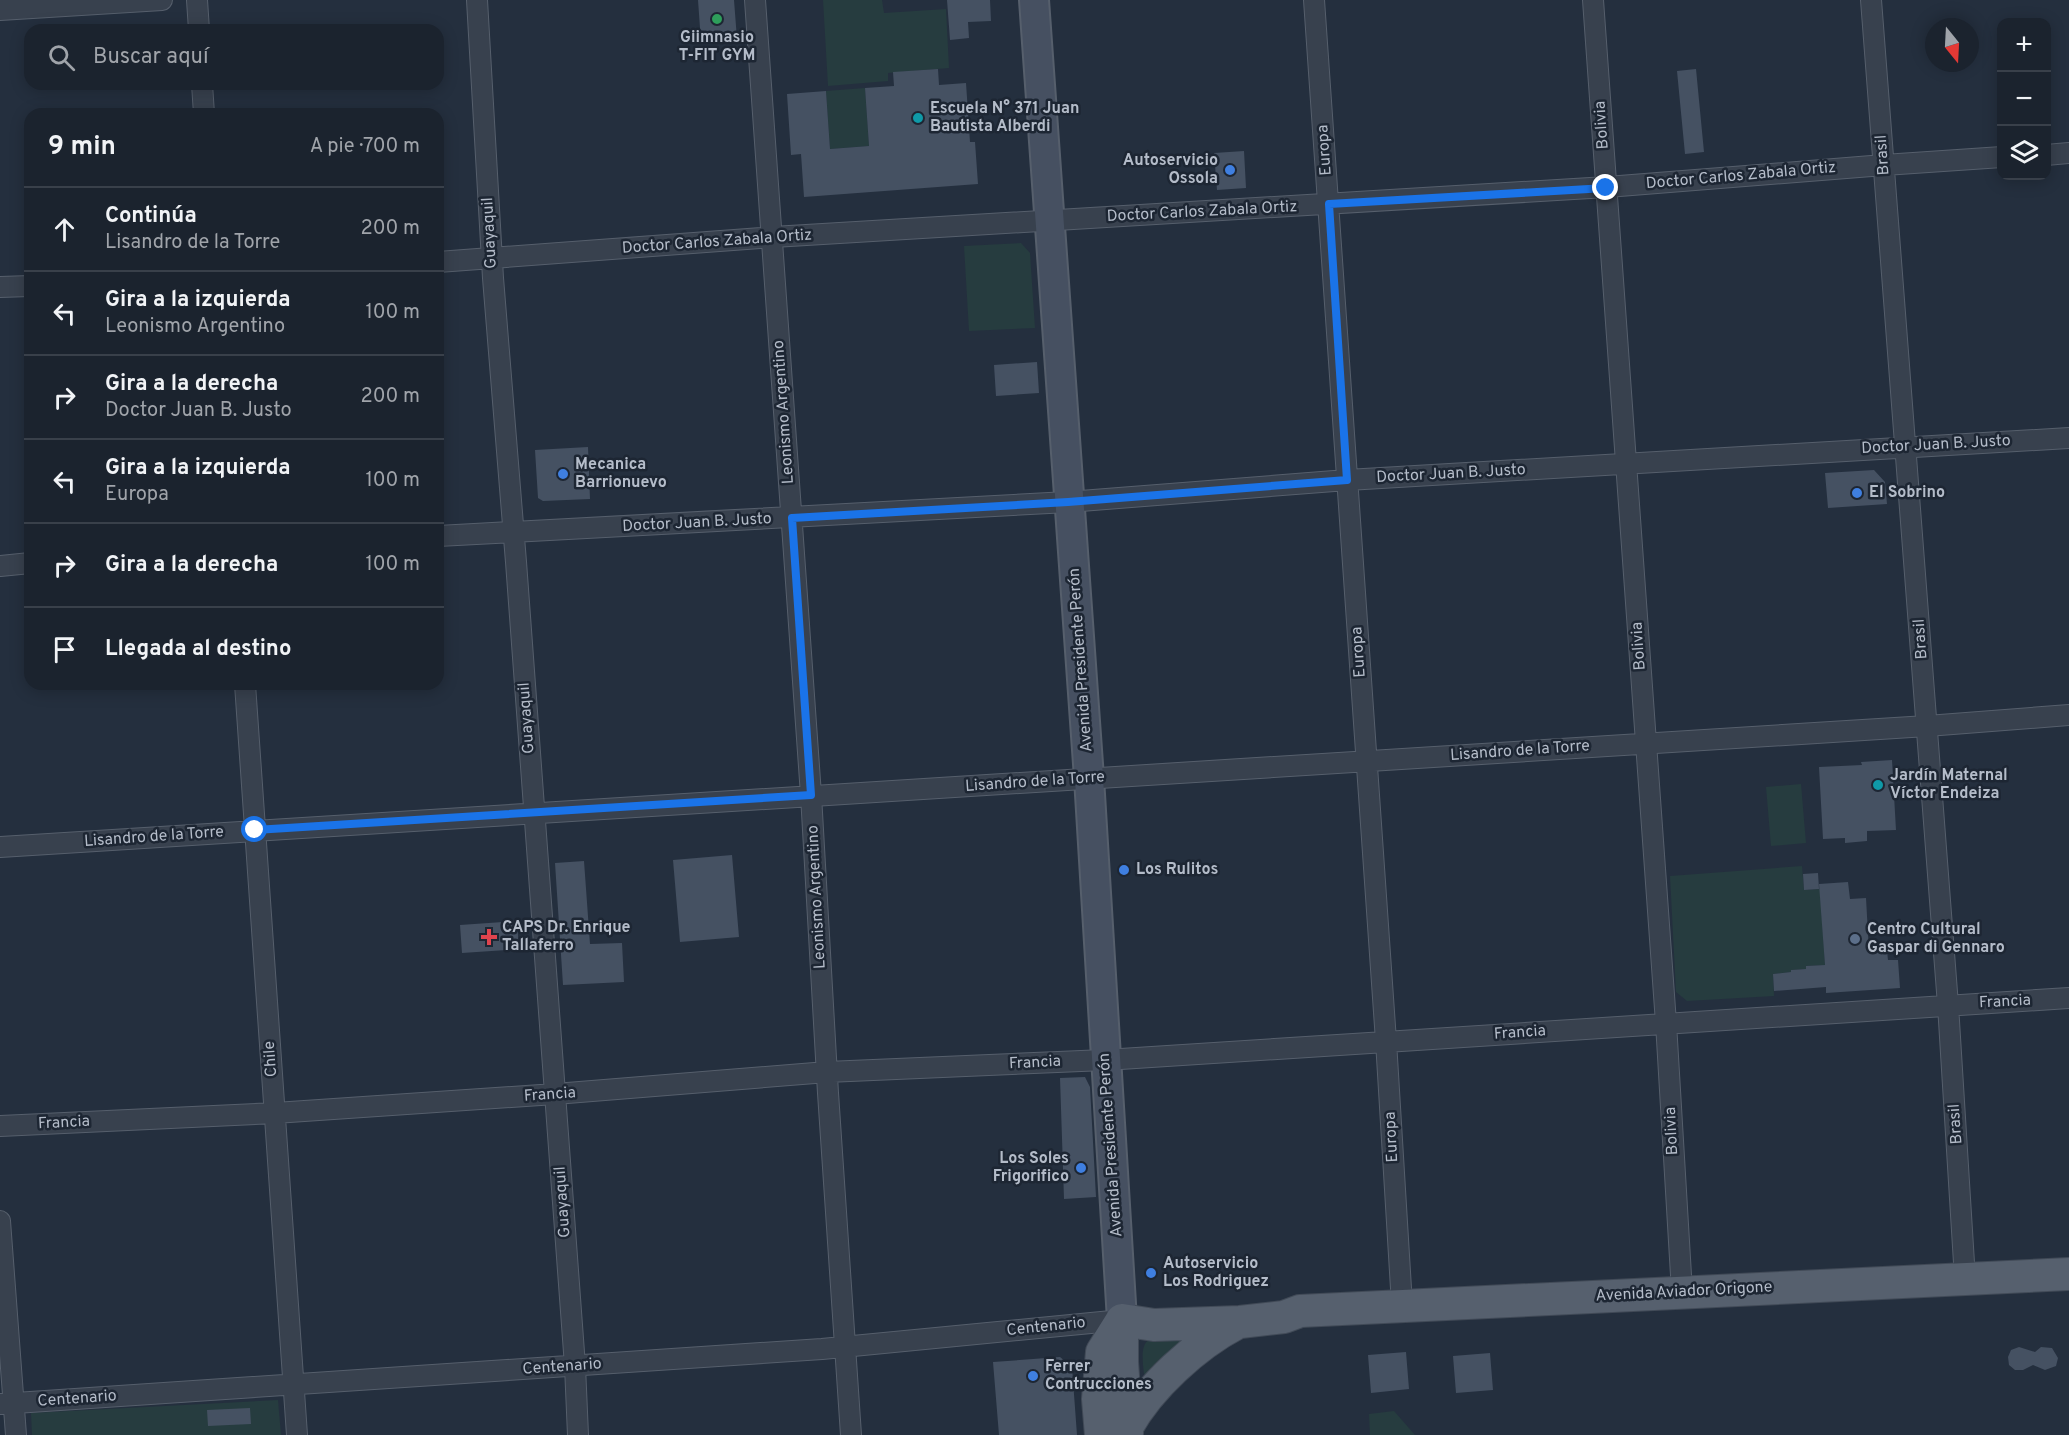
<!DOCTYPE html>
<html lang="es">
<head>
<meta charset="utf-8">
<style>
	body { margin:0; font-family:Overpass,sans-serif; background:#242b36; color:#f1f3f6 }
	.controls { position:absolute; right:18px; top:18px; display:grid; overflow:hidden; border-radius:12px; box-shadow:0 3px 15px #0003 }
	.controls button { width:54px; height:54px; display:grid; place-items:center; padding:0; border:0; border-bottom:2px solid #39404a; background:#1b232e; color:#f1f3f6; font:30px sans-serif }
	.compass { position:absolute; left:1925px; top:18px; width:54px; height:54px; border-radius:50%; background:#1b232e; box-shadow:0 3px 15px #0003; rotate:162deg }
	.stop { position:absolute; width:18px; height:18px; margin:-14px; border:4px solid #1a73e8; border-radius:50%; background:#fff }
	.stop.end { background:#1a73e8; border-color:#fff; box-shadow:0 2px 6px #0008 }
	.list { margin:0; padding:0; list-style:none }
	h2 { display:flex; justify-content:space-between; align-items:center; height:78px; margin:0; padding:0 24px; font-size:26px }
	h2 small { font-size:20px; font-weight:400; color:#a0a4aa }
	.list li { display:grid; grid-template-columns:39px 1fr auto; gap:18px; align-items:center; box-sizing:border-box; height:84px; padding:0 24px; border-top:2px solid #39404a }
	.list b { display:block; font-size:22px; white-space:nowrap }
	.list p { margin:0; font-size:20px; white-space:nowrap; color:#a0a4aa }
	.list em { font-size:20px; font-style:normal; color:#a0a4aa }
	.icon { flex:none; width:33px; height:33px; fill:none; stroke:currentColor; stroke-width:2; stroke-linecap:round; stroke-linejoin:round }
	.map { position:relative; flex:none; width:2069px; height:1435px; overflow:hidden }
	.search { position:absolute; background:#1b232e; box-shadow:0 3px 15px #0003; left:24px; top:24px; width:420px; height:66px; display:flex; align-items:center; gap:15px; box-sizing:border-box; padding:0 21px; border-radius:18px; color:#a0a4aa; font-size:22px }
	.panel { position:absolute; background:#1b232e; box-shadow:0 3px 15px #0003; left:24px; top:108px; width:420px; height:582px; border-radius:18px }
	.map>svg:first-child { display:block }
	.green { fill:#263c3f }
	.building { fill:#455162 }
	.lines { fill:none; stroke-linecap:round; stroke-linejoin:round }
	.minor-casing { stroke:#565f6c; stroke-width:22 }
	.secondary-casing { stroke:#565f6c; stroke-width:32 }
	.primary-casing { stroke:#414a57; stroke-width:34 }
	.minor { stroke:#38414e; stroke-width:20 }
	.secondary { stroke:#465061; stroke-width:28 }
	.primary { stroke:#56606e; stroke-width:32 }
	.route { stroke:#1a73e8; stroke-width:8 }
	.leisure-dot { fill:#2e9e5b; stroke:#1d2633; stroke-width:2 }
	.culture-dot { fill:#0f9aa8; stroke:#1d2633; stroke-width:2 }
	.shop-dot { fill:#3f7fe0; stroke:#1d2633; stroke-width:2 }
	.health-dot { fill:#e0444e; stroke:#1d2633; stroke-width:2 }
	.service-dot { fill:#5c6f8a; stroke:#1d2633; stroke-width:2 }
	.labels { text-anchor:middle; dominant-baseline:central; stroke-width:5; stroke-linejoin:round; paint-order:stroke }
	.poi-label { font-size:16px; font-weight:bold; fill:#b4bcc9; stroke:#1d2633; text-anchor:start }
	.street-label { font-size:16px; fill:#b4bcc9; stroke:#1d2633 }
</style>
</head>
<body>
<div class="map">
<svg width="2069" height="1435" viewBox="0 0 2069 1435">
	<rect width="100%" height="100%" fill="#242f3e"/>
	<path class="green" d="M 823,0 L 882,0 L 884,13 L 946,9 L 949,68 L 888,73 L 888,81 L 828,86 Z
		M 865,88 L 869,146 L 830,149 L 826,91 Z
		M 1021,243 L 1030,253 L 1035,328 L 969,331 L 964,246 Z
		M 1801,784 L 1806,843 L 1771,846 L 1766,787 Z
		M 1802,866 L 1804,890 L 1820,889 L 1825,965 L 1806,966 L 1806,969 L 1792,970 L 1791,972 L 1773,974 L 1774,996 L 1687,1001 L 1676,992 L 1670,876 Z
		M 1183,1334 L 1185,1340 L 1147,1374 L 1144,1374 C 1139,1334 1147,1338 1183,1334 Z
		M 278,1400 L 281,1435 L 32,1435 L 31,1413 Z
		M 1394,1411 L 1415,1435 L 1370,1435 L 1369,1414 Z"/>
	<path class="building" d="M 698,0 L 734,0 L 737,39 L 701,42 Z
		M 947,0 L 990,0 L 991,21 L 968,22 L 969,38 L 950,40 Z
		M 938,69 L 939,85 L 966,83 L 970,142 L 975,142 L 978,184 L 804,197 L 801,154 L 791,155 L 787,94 L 826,91 L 830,149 L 869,146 L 865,88 L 894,86 L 893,72 Z
		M 1696,69 L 1704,152 L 1685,154 L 1677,71 Z
		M 1244,151 L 1246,188 L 1217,190 L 1214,153 Z
		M 1037,362 L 1039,393 L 996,396 L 994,365 Z
		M 588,447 L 590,499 L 543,501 L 538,498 L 535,450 Z
		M 1874,470 L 1885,482 L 1887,504 L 1828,508 L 1825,473 Z
		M 1892,760 L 1896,830 L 1867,831 L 1867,841 L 1845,843 L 1845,838 L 1823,839 L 1819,767 L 1862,765 L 1861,762 Z
		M 732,855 L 739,937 L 680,942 L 673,860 Z
		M 584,861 L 590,944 L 622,943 L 624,982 L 563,985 L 555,863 Z
		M 1818,873 L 1819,889 L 1804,890 L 1803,874 Z
		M 1848,882 L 1850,899 L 1866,898 L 1869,952 L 1887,951 L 1888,960 L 1898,960 L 1900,988 L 1826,993 L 1826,987 L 1774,991 L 1773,974 L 1791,972 L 1791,970 L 1806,969 L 1806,966 L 1825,965 L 1819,884 Z
		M 517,921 L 519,949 L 462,953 L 460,925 Z
		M 1085,1077 L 1090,1087 L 1096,1197 L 1064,1199 L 1060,1078 Z
		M 2019,1347 L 2035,1352 L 2041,1347 L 2052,1348 L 2058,1358 L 2056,1366 L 2045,1370 L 2033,1365 L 2023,1370 L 2015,1370 L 2009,1365 L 2008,1357 L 2011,1350 Z
		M 1406,1352 L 1409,1389 L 1371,1393 L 1368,1355 Z
		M 1490,1353 L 1493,1390 L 1456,1393 L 1453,1356 Z
		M 1060,1357 L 1072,1367 L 1077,1435 L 999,1435 L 993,1362 Z
		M 250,1408 L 251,1424 L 208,1426 L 207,1410 Z"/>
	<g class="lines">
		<defs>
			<path id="minor" d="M 197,0 L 199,30
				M 477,0 L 493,278 L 516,562 L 575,1366 L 578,1435
				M 755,0 L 811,795 L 828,1093 L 851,1435
				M 1314,0 L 1386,1041 L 1402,1305
				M 1593,0 L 1666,1023 L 1682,1292
				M 1871,0 L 1948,1005 L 1965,1279
				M 0,10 L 162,0
				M 202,84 L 204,114
				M 2046,155 L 2069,153
				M 438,262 L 773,237 L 1607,187 L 1884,165 L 2002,157
				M 0,287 L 30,286
				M 438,536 L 1068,502 L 1347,480 L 2069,438
				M 0,566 L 30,563
				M 245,684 L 297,1435
				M 0,847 L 1927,726 L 2069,715
				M 0,1126 L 275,1113 L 555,1094 L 827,1072 L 1105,1060 L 2069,998
				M 0,1221 L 16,1435
				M 0,1404 L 822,1349 L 1122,1320"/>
			<path id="secondary" d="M 1034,0 L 1089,778 L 1122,1320"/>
			<path id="primary" d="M 1122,1320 L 1154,1325 L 1240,1322 L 1284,1317 L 1300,1311 L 2069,1274
				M 1122,1333 L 1122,1362 L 1127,1433
				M 1127,1427 C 1149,1387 1195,1345 1237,1323
				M 1101,1435 L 1098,1399 L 1102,1352 L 1122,1320"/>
		</defs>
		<use href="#minor" class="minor-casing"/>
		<use href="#secondary" class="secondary-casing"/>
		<use href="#primary" class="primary-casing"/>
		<use href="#minor" class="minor"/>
		<use href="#secondary" class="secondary"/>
		<use href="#primary" class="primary"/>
	</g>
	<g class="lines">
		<path class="route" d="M 255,830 L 811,795 L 792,518 L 1068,502 L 1347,480 L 1329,204 L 1606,188"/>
	</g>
	<circle class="leisure-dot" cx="717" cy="19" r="6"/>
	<g class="culture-dot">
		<circle cx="918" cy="118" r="6"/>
		<circle cx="1878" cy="785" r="6"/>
	</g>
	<g class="shop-dot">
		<circle cx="1230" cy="170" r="6"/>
		<circle cx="563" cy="474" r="6"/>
		<circle cx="1857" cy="493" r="6"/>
		<circle cx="1124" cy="870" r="6"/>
		<circle cx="1081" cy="1168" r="6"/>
		<circle cx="1151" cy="1273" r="6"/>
		<circle cx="1033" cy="1376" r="6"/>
	</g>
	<path class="health-dot" d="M486 928h6v6h6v6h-6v6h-6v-6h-6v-6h6z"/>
	<circle class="service-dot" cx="1855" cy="939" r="6"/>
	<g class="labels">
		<g class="poi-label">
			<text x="717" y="38" text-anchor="middle">Giimnasio<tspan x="717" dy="18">T-FIT GYM</tspan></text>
			<text x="930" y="109">Escuela N° 371 Juan<tspan x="930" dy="18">Bautista Alberdi</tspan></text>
			<text x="1218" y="161" text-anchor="end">Autoservicio<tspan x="1218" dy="18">Ossola</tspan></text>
			<text x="575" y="465">Mecanica<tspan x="575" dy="18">Barrionuevo</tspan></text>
			<text x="1869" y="493">El Sobrino</text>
			<text x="1890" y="776">Jardín Maternal<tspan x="1890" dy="18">Víctor Endeiza</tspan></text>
			<text x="1136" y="870">Los Rulitos</text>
			<text x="502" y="928">CAPS Dr. Enrique<tspan x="502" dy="18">Tallaferro</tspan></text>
			<text x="1867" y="930">Centro Cultural<tspan x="1867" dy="18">Gaspar di Gennaro</tspan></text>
			<text x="1069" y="1159" text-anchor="end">Los Soles<tspan x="1069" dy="18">Frigorifico</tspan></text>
			<text x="1163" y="1264">Autoservicio<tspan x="1163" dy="18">Los Rodriguez</tspan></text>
			<text x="1045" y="1367">Ferrer<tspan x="1045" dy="18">Contrucciones</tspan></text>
		</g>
		<g class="street-label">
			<text transform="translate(1602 125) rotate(-94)">Bolivia</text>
			<text transform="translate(1325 150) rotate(-94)">Europa</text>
			<text transform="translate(1883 155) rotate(-94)">Brasil</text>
			<text transform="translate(1741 176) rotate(-5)">Doctor Carlos Zabala Ortiz</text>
			<text transform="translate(1202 212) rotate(-3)">Doctor Carlos Zabala Ortiz</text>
			<text transform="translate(490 233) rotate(-93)">Guayaquil</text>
			<text transform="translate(717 242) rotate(-4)">Doctor Carlos Zabala Ortiz</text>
			<text transform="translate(784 412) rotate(-94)">Leonismo Argentino</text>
			<text transform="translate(1936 445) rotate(-3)">Doctor Juan B. Justo</text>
			<text transform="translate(1451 474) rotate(-3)">Doctor Juan B. Justo</text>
			<text transform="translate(697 523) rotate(-3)">Doctor Juan B. Justo</text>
			<text transform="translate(1921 639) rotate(-94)">Brasil</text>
			<text transform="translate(1639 646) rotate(-94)">Bolivia</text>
			<text transform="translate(1359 652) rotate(-94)">Europa</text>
			<text transform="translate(1081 660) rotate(-94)">Avenida Presidente Perón</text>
			<text transform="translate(527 718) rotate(-94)">Guayaquil</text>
			<text transform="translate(1520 751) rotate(-4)">Lisandro de la Torre</text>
			<text transform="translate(1035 782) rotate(-4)">Lisandro de la Torre</text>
			<text transform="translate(154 837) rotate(-4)">Lisandro de la Torre</text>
			<text transform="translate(817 897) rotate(-93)">Leonismo Argentino</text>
			<text transform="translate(2005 1002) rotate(-3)">Francia</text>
			<text transform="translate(1520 1033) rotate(-4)">Francia</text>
			<text transform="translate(271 1059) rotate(-94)">Chile</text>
			<text transform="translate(1035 1063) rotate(-3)">Francia</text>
			<text transform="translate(550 1095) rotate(-4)">Francia</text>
			<text transform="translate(64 1123) rotate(-3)">Francia</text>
			<text transform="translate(1956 1124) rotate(-94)">Brasil</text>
			<text transform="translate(1672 1131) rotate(-93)">Bolivia</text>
			<text transform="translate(1392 1137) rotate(-93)">Europa</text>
			<text transform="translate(1111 1145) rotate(-94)">Avenida Presidente Perón</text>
			<text transform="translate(563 1202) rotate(-94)">Guayaquil</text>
			<text transform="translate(1684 1292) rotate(-3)">Avenida Aviador Origone</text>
			<text transform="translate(1046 1327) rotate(-6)">Centenario</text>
			<text transform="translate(562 1367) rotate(-4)">Centenario</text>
			<text transform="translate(77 1399) rotate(-4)">Centenario</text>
		</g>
	</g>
</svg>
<div class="controls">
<button>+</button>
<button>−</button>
<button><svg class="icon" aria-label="layers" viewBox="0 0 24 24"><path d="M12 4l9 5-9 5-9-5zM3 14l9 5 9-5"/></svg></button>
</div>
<svg class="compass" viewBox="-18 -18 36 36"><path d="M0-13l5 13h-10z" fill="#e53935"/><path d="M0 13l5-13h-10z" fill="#a0a4aa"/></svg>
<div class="stop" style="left:255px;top:830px"></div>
<div class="stop end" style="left:1606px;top:188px"></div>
<div class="search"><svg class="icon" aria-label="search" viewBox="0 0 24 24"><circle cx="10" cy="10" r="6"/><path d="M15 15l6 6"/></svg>Buscar aquí</div>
<section class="panel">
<h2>9 min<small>A pie · 700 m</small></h2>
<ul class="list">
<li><svg class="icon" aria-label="ahead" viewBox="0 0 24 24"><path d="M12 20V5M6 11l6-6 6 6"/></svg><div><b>Continúa</b><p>Lisandro de la Torre</p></div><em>200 m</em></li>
<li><svg class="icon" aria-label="left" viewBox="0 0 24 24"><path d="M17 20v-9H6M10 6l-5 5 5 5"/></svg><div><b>Gira a la izquierda</b><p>Leonismo Argentino</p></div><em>100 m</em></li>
<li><svg class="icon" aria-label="right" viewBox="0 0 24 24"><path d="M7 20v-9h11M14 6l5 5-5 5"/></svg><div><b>Gira a la derecha</b><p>Doctor Juan B. Justo</p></div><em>200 m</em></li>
<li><svg class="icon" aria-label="left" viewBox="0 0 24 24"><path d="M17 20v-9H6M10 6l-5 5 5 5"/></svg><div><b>Gira a la izquierda</b><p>Europa</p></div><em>100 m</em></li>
<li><svg class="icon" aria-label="right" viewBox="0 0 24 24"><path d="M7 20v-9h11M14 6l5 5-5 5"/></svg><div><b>Gira a la derecha</b></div><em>100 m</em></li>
<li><svg class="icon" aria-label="arrive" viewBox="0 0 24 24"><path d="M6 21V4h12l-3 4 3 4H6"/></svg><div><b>Llegada al destino</b></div></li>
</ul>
</section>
</div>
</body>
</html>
